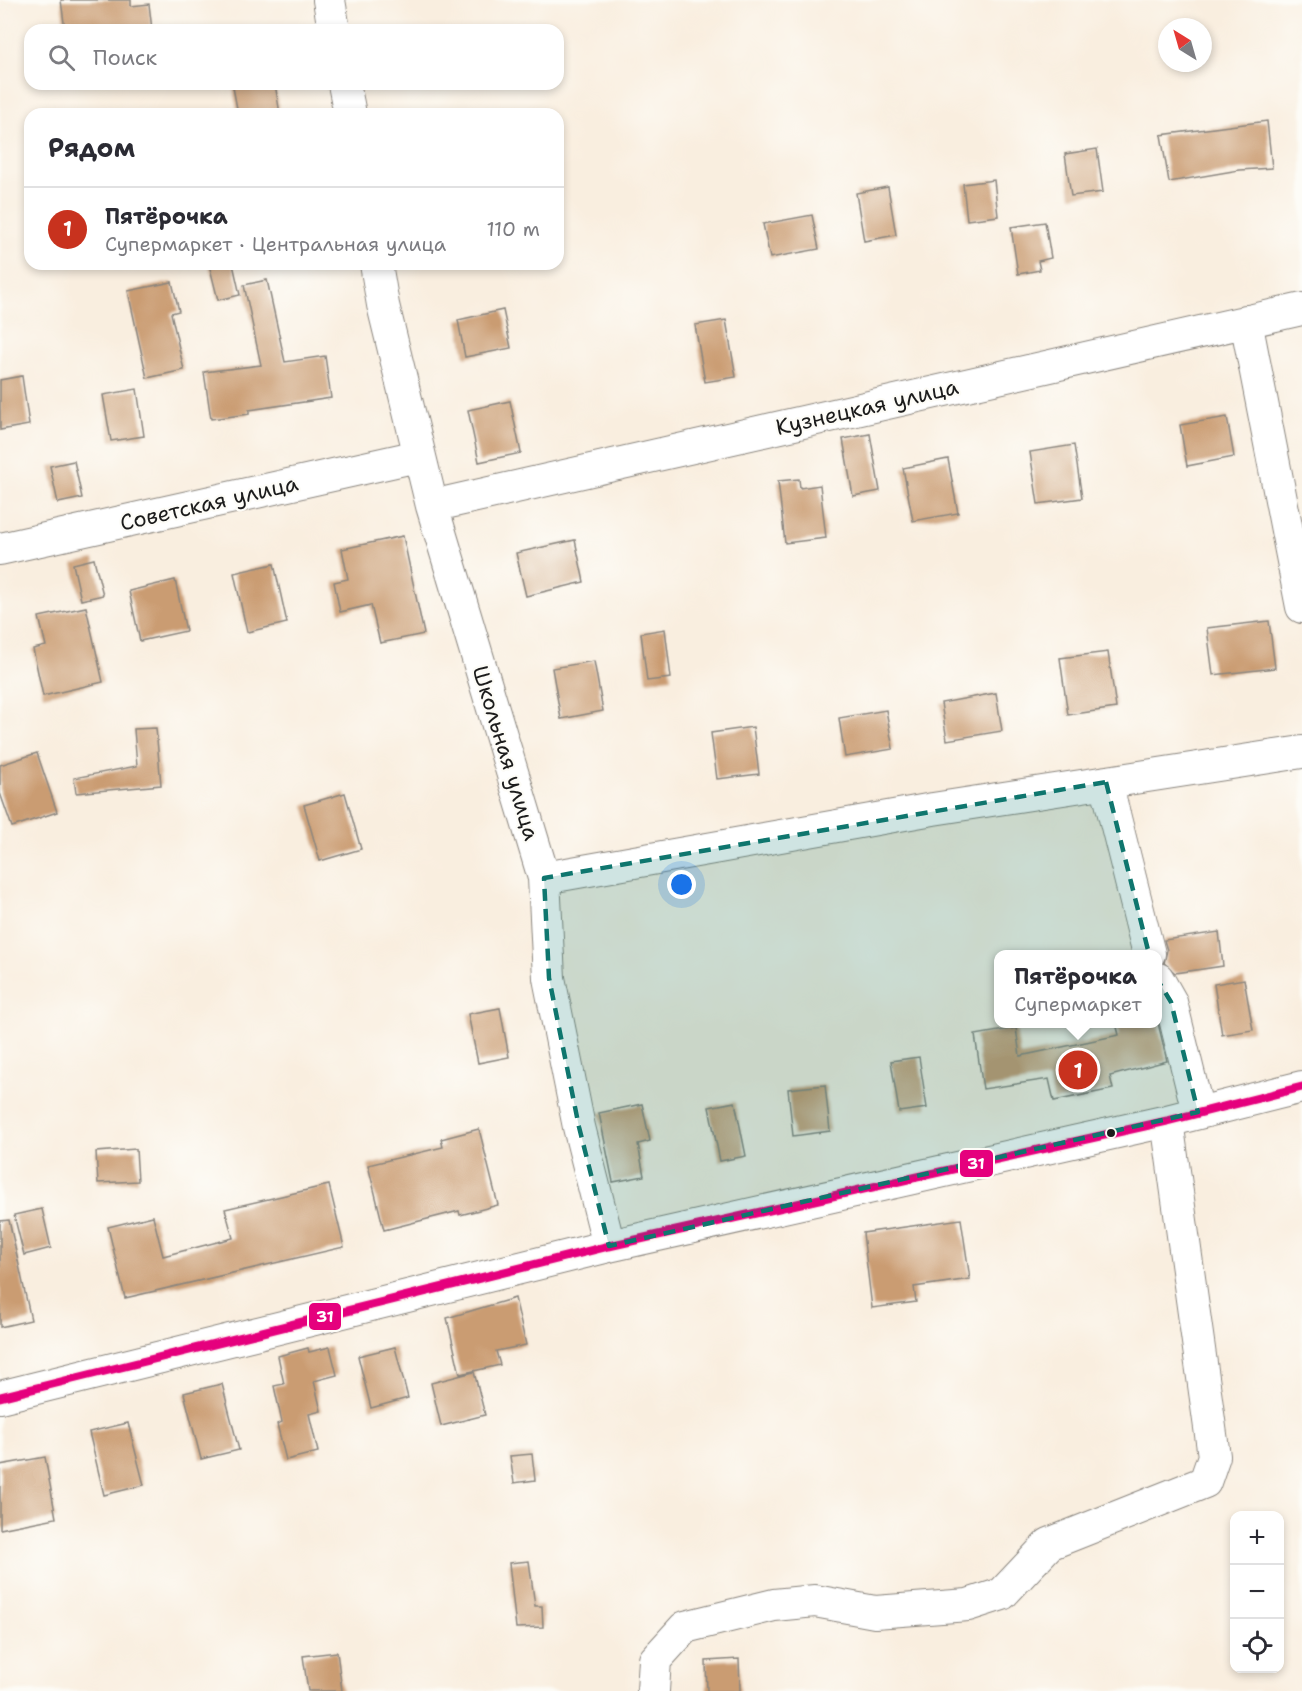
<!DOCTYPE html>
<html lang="ru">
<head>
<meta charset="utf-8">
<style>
	body { margin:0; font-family:"Shantell Sans",sans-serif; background:#f7f7f7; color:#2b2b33 }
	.controls { position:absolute; right:18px; bottom:18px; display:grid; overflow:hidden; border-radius:12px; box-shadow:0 3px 9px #0003 }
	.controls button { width:54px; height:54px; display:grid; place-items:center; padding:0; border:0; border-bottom:2px solid #e1e1e2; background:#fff; color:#2b2b33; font:30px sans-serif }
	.compass { position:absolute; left:1158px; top:18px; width:54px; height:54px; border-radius:50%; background:#fff; box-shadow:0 3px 9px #0003; rotate:323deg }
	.you { position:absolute; left:682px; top:885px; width:21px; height:21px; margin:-15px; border:4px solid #fff; border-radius:50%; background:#1a73e8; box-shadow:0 0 0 9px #1a73e833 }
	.badge { display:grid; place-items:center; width:39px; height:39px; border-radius:50%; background:#c8321e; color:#fff; font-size:20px; font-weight:700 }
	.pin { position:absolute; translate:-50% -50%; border:3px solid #fff; box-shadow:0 2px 6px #0006 }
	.popup { position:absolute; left:994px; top:950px; width:168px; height:78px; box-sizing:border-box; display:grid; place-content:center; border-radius:12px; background:#fff; filter:drop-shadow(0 2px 4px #0005); font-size:20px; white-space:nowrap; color:#7c7c81 }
	.popup b { font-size:22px; color:#2b2b33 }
	.popup::after { content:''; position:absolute; left:50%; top:100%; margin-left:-12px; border:12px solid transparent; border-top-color:#fff }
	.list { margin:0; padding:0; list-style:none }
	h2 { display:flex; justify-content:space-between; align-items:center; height:78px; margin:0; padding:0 24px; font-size:26px }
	h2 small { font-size:20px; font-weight:400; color:#7c7c81 }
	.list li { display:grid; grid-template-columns:39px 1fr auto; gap:18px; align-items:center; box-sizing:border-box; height:84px; padding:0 24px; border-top:2px solid #e1e1e2 }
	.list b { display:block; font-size:22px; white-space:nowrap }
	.list p { margin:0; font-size:20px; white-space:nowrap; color:#7c7c81 }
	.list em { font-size:20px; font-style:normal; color:#7c7c81 }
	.icon { flex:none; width:33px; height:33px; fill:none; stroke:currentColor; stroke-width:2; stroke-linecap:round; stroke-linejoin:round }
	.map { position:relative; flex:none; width:1302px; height:1691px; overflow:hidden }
	.search { position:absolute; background:#fff; box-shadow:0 3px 9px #0003; left:24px; top:24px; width:540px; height:66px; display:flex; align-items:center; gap:15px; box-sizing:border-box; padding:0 21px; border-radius:18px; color:#7c7c81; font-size:22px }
	.panel { position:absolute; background:#fff; box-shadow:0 3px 9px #0003; left:24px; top:108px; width:540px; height:162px; border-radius:18px }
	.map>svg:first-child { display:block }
	.building { fill:#ca9c72 }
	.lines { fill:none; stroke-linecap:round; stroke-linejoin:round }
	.minor-casing { stroke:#8a857e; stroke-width:34 }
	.minor { stroke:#fff; stroke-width:32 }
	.bus-1-casing { stroke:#fdfcf7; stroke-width:14 }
	.bus-1 { stroke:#e5007d; stroke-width:9 }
	.marked { fill:#0f766e; fill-opacity:0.2; stroke:#0f766e; stroke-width:4.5; stroke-dasharray:12 8; stroke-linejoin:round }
	.bus-dot { fill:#1c1c1c; stroke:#fdfcf7; stroke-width:2 }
	.labels { text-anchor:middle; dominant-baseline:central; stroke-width:4.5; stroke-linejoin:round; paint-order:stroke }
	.street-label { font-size:22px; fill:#1c1c1c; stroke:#fdfcf7 }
	.line-badge { stroke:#fdfcf7; stroke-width:2 }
	.badge-label { font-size:16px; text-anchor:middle; font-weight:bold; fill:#fff }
</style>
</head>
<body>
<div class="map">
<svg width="1302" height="1691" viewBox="0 0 1302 1691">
	<rect width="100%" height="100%" fill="#fdfcf7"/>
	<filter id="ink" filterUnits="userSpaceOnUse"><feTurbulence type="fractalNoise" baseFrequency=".0167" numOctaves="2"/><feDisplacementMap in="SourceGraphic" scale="12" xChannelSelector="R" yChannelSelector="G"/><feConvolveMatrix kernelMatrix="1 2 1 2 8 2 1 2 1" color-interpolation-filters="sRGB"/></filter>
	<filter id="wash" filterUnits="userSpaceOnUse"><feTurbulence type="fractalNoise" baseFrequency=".008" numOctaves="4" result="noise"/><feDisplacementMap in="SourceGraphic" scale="24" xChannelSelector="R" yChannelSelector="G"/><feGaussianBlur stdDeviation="1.35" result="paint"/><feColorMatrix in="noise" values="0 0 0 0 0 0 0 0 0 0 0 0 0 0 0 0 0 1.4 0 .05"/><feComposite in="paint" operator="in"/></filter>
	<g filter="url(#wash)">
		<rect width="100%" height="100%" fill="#f9eedf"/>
		<g id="blocks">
			<path class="building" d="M 61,0 L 131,0 L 131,6 L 149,4 L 152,30 L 65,30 Z
				M 251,84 L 275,84 L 280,114 L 238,114 L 233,87 Z
				M 1267,121 L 1272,168 L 1239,170 L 1169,182 L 1161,135 Z
				M 1097,149 L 1103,192 L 1071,196 L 1065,154 Z
				M 994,180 L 998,216 L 967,220 L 963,184 Z
				M 888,187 L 896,235 L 864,241 L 856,193 Z
				M 812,215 L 819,249 L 770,258 L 763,224 Z
				M 1045,222 L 1051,258 L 1038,261 L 1040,270 L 1018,274 L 1011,227 Z
				M 209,264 L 233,264 L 240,295 L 218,300 Z
				M 267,280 L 285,362 L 325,356 L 331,398 L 249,410 L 249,414 L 211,419 L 204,372 L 261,365 L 244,285 Z
				M 172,282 L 179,311 L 171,313 L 184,370 L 147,378 L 128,291 Z
				M 503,310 L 511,348 L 465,357 L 458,320 Z
				M 726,320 L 736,377 L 705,382 L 695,325 Z
				M 22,376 L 29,425 L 0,430 L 0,380 Z
				M 137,389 L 144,436 L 111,441 L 103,395 Z
				M 510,401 L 521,453 L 479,462 L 468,410 Z
				M 1227,417 L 1234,457 L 1187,466 L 1180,425 Z
				M 870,434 L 880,491 L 853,496 L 843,439 Z
				M 1074,445 L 1082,498 L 1038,504 L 1030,452 Z
				M 948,459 L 958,513 L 913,521 L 903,468 Z
				M 74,461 L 82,498 L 58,503 L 50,466 Z
				M 799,479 L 800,488 L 820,485 L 826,538 L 785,543 L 778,481 Z
				M 403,536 L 424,634 L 380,643 L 371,605 L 340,612 L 334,582 L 348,579 L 342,549 Z
				M 575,540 L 584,582 L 526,596 L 516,553 Z
				M 94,559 L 103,595 L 81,600 L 73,564 Z
				M 274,564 L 287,623 L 247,632 L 234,573 Z
				M 175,580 L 186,631 L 140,641 L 129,591 Z
				M 86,607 L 103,682 L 43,696 L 33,649 L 46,646 L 39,617 Z
				M 1269,621 L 1275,668 L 1213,675 L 1207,628 Z
				M 665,629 L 671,678 L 647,681 L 641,633 Z
				M 1108,652 L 1116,708 L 1068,715 L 1060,658 Z
				M 594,661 L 603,711 L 561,719 L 552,668 Z
				M 996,693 L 1002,731 L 947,740 L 941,703 Z
				M 886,710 L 893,749 L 845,757 L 839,718 Z
				M 753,727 L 759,774 L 717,779 L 711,733 Z
				M 156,728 L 161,785 L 76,793 L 74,778 L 137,766 L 134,729 Z
				M 37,753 L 57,812 L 12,827 L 0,793 L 0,765 Z
				M 345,793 L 361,849 L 320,861 L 304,805 Z
				M 1219,932 L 1223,966 L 1175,973 L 1164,963 L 1167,950 L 1164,940 Z
				M 1244,979 L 1253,1030 L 1222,1035 L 1214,984 Z
				M 500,1008 L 509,1057 L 478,1063 L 468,1014 Z
				M 1116,1023 L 1158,1023 L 1167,1061 L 1110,1076 L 1113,1089 L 1054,1101 L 1049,1079 L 983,1089 L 975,1035 L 1016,1028 L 1020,1056 L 1119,1035 Z
				M 919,1057 L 927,1108 L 899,1112 L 891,1061 Z
				M 825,1085 L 830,1131 L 793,1136 L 788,1089 Z
				M 735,1102 L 746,1156 L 720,1161 L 709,1107 Z
				M 642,1104 L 650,1141 L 638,1144 L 644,1176 L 613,1182 L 599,1113 Z
				M 479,1129 L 498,1205 L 460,1215 L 459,1211 L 384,1230 L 368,1165 L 443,1147 L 441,1139 Z
				M 136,1149 L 138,1181 L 98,1183 L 96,1152 Z
				M 329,1185 L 344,1247 L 125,1298 L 108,1227 L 153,1216 L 163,1256 L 233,1238 L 225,1209 Z
				M 42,1209 L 51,1248 L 24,1255 L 14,1215 Z
				M 961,1219 L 970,1279 L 914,1287 L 916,1302 L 872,1308 L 863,1233 Z
				M 9,1220 L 31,1320 L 0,1327 L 0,1221 Z
				M 515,1298 L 526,1345 L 496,1351 L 500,1365 L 460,1374 L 447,1318 Z
				M 330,1347 L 337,1375 L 314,1381 L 321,1411 L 309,1414 L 318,1452 L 286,1460 L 277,1424 L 282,1422 L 274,1386 L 284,1384 L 278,1356 L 308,1348 L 309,1352 Z
				M 395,1347 L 408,1398 L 371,1408 L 358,1356 Z
				M 474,1372 L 485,1415 L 441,1426 L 431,1383 Z
				M 222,1384 L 239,1450 L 201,1459 L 184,1393 Z
				M 128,1423 L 144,1485 L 104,1495 L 89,1432 Z
				M 532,1454 L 535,1480 L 514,1483 L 510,1456 Z
				M 45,1457 L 56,1518 L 0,1529 L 0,1465 Z
				M 529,1561 L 535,1606 L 542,1606 L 543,1627 L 516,1628 L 509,1563 Z
				M 337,1652 L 342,1691 L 308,1691 L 303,1656 Z
				M 739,1659 L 740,1691 L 707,1691 L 706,1661 Z"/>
		</g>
	</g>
	<g filter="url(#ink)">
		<use href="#blocks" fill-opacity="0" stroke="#8a857e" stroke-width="1.5"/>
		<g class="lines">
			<defs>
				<path id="minor" d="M 329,0 L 334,30
					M 344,84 L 350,114
					M 376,264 L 383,305 L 432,506 L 544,878 L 549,978 L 579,1127 L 609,1246
					M 1246,321 L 1302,607
					M 432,506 L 1302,309
					M 0,549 L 418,456
					M 1106,782 L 1149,954
					M 544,878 L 933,809 L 1302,752
					M 1158,979 L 1171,1002 L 1198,1112
					M 0,1397 L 609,1246 L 1167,1121 L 1302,1087
					M 653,1691 L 655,1660 L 685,1627 L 774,1605 L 815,1601 L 875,1612 L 968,1605 L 1002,1594 L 1049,1544 L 1205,1482 L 1214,1456 L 1167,1121"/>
			</defs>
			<use href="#minor" class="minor-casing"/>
			<use href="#minor" class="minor"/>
			<defs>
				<path id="bus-1" d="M 0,1397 L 609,1246 L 1167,1121 L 1302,1087"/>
			</defs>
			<use href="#bus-1" class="bus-1-casing"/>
			<use href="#bus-1" class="bus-1"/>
		</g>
	</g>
	<path class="marked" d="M 1106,782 L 1154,974 L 1171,1002 L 1198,1112 L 609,1246 L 579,1127 L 549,978 L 544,878 Z"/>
	<circle class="bus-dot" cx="1111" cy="1133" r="5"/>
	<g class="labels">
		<g class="street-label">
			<text transform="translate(867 407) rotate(-13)">Кузнецкая улица</text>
			<text transform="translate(209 503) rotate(-13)">Советская улица</text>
			<text transform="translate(506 753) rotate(73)">Школьная улица</text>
		</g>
	</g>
	<g class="line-badge">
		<rect x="959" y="1149" width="35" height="29" rx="6" fill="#e5007d"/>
		<rect x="308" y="1302" width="34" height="29" rx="6" fill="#e5007d"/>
	</g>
	<g class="badge-label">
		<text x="976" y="1169">31</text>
		<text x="325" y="1322">31</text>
	</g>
</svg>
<div class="controls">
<button>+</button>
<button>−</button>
<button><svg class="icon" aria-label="locate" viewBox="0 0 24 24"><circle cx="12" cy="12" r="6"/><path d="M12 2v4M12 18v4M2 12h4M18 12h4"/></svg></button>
</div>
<svg class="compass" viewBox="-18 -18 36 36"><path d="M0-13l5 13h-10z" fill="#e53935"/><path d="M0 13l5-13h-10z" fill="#7c7c81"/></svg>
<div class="you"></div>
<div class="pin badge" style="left:1078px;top:1070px">1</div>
<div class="popup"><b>Пятёрочка</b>Супермаркет</div>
<div class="search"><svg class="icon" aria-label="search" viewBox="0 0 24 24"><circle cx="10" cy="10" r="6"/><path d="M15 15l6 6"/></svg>Поиск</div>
<section class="panel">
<h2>Рядом<small></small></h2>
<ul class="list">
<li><span class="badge">1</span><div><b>Пятёрочка</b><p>Супермаркет · Центральная улица</p></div><em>110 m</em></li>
</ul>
</section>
</div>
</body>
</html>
